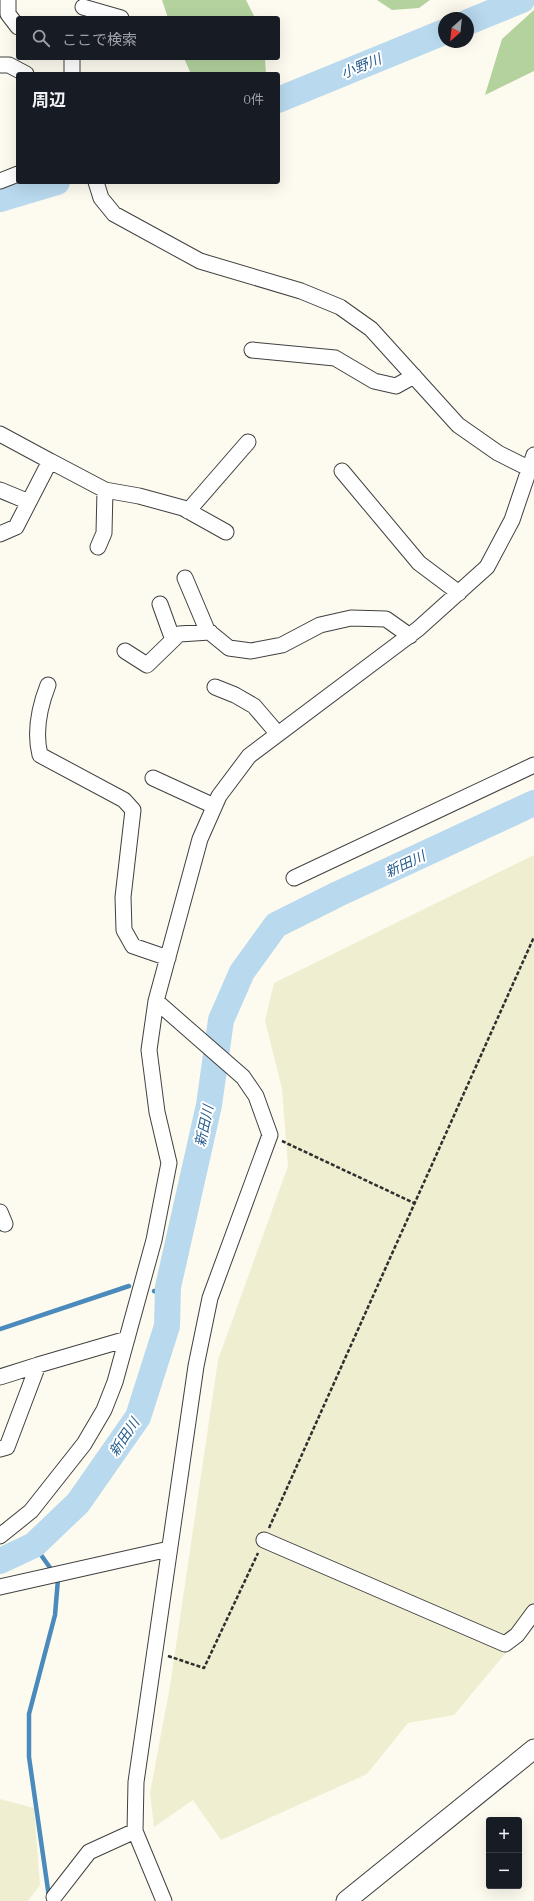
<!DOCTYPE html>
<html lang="ja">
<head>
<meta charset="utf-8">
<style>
	body { margin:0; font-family:"IBM Plex Serif","Noto Sans JP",serif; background:#20242c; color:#f1f3f6 }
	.controls { position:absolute; right:12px; bottom:12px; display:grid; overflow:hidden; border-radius:4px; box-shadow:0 4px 16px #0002 }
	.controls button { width:36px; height:36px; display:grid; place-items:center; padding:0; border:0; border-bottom:1px solid #363941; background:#171b24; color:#f1f3f6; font:20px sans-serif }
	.compass { position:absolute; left:438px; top:12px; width:36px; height:36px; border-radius:50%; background:#171b24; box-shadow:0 4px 16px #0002; rotate:207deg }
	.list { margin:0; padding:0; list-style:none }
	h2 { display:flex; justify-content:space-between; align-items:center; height:52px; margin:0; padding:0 16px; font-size:17px }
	h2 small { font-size:13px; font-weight:400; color:#9ea1a6 }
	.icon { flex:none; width:22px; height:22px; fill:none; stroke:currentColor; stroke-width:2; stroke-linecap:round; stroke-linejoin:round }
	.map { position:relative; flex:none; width:534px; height:1901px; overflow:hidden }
	.search { position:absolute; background:#171b24; box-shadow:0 4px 16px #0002; left:16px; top:16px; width:264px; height:44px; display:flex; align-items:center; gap:10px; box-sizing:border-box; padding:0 14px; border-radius:4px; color:#9ea1a6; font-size:15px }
	.panel { position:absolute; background:#171b24; box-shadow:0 4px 16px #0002; left:16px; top:72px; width:264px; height:112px; border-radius:4px }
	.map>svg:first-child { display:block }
	.farmland { fill:#f0eed1 }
	.forest { fill:#b3d29e }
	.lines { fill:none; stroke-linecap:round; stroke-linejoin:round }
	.stream { stroke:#4a8abc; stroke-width:4.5 }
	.river { stroke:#b9d9ee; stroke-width:26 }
	.minor-casing { stroke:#404040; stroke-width:17 }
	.tertiary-casing { stroke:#404040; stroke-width:21 }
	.path { stroke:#2f2f2f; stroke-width:2.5; stroke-dasharray:4 2; stroke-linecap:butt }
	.minor { stroke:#fff; stroke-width:15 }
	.tertiary { stroke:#fff; stroke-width:19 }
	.labels { text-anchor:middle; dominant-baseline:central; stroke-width:4; stroke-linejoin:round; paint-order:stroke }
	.water-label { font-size:14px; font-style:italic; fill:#265d8e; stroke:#fff }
</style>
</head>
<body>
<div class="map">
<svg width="534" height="1901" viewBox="0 0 534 1901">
	<rect width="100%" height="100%" fill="#fdfbef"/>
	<path class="farmland" d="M 534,855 L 534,1625 L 509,1649 L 454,1715 L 408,1723 L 367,1774 L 221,1840 L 193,1800 L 154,1827 L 150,1793 L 170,1686 L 218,1360 L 288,1166 L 282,1089 L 265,1021 L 274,983 Z
		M 0,1799 L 34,1808 L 40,1885 L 28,1901 L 0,1901 Z"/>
	<path class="forest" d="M 162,0 L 246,0 L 255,18 L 168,18 Z
		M 377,0 L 430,0 L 419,8 L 392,10 Z
		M 534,10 L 534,71 L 485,95 L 502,39 Z
		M 184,58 L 265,58 L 266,74 L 191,74 Z"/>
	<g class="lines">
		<path class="stream" d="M 154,1291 L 168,1295
			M 0,1329 L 129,1286
			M 34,1545 L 58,1579 L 55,1615 L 29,1714 L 29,1757 L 49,1897"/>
		<path class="river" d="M 468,22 L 522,0
			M 278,100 L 444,32
			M 0,199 L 57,182
			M 0,1561 L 34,1545 L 78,1503 L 138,1417 L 167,1326 L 168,1287 L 209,1105 L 221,1020 L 242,972 L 276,925 L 338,894 L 534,803"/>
		<defs>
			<path id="minor" d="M 8,0 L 8,14 L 18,27
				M 83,7 L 121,18
				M 0,65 L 9,65 L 26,74
				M 72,74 L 72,58
				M 0,181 L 18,174
				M 96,182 L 101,198 L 114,214 L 200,261 L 301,291 L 340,307 L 371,329 L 458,425 L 498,453 L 534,471
				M 252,350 L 335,358 L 374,381 L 396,386 L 414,376
				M 0,434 L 50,461 L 16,527 L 0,534
				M 50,461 L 105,490 L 104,533 L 98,547
				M 342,471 L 419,563 L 459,593
				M 0,490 L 29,502
				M 105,490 L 139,496 L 183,508 L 226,532
				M 188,511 L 248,442
				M 185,578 L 207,630 L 229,648 L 251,651 L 282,645 L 320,625 L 351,618 L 386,619 L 410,636
				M 160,604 L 173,640
				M 125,651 L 147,665 L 179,634 L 210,632
				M 48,685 C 39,708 34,731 40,755 L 124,800 L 133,810 L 123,897 L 124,930 L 133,946 L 168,958
				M 215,687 L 235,695 L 254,706 L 278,734
				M 153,778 L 214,806
				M 294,878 L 534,765
				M 156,1001 L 243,1077 L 256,1096 L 270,1135 L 210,1298 L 196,1366 L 136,1782 L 135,1831 L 164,1901
				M 0,1212 L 5,1224
				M 0,1377 L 38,1365
				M 0,1449 L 7,1447 L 38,1365 L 127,1339
				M 0,1536 L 31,1511 L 84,1444 L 104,1410 L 115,1382 L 154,1240 L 169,1163 L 157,1112 L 149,1050 L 156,1001 L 200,839 L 219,796 L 249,756 L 418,629 L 487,567 L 512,520 L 534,455
				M 264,1540 L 505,1644 L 517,1635 L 534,1612
				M 0,1587 L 169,1549
				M 54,1897 L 89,1852 L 135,1831"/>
			<path id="tertiary" d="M 346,1901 L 534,1749"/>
		</defs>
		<use href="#minor" class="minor-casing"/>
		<use href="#tertiary" class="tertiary-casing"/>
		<path class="path" d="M 282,1141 L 414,1203
			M 269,1528 L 534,937
			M 168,1656 L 204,1668 L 258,1553"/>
		<use href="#minor" class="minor"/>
		<use href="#tertiary" class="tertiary"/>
	</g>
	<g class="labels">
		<g class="water-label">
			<text transform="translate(361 66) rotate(-22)">小野川</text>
			<text transform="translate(405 864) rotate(-25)">新田川</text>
			<text transform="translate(204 1126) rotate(-78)">新田川</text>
			<text transform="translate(124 1437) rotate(-56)">新田川</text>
		</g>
	</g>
</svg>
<div class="controls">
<button>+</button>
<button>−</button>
</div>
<svg class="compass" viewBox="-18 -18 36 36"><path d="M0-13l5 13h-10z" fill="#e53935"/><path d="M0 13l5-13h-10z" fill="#9ea1a6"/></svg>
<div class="search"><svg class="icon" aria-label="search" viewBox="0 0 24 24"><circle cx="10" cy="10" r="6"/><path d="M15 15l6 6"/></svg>ここで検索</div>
<section class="panel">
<h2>周辺<small>0件</small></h2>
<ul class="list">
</ul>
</section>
</div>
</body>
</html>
